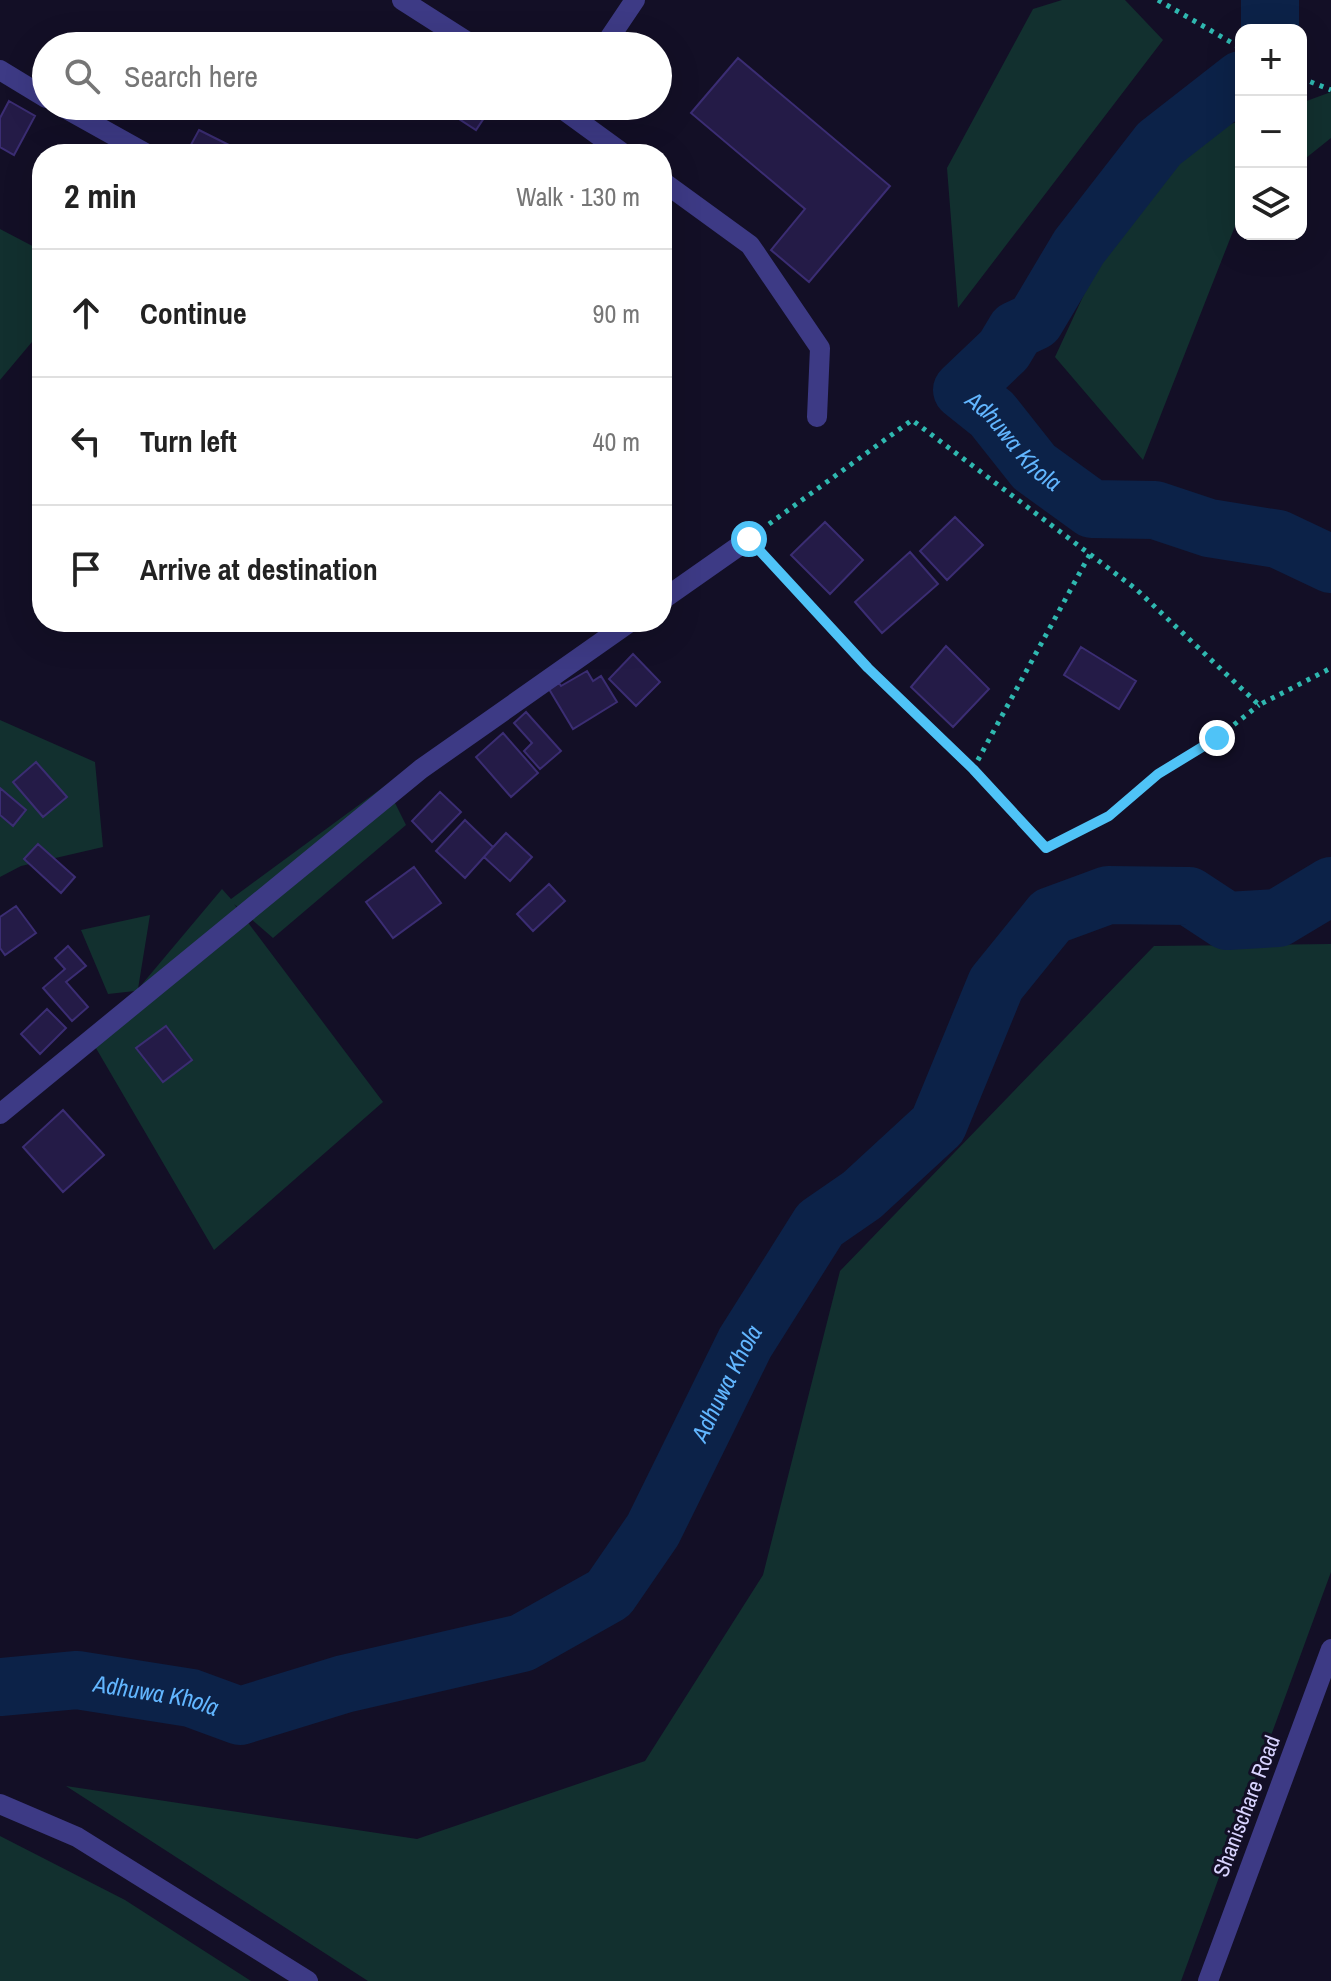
<!DOCTYPE html>
<html lang="en">
<head>
<meta charset="utf-8">
<style>
	body { margin:0; font-family:"Archivo Narrow",sans-serif; background:#f6f6f6; color:#222 }
	.controls { position:absolute; right:24px; top:24px; display:grid; overflow:hidden; border-radius:16px; box-shadow:0 8px 32px #0002 }
	.controls button { width:72px; height:72px; display:grid; place-items:center; padding:0; border:0; border-bottom:2px solid #e0e0e0; background:#fff; color:#222; font:40px sans-serif }
	.stop { position:absolute; width:24px; height:24px; margin:-18px; border:6px solid #4fc3f7; border-radius:50%; background:#fff }
	.stop.end { background:#4fc3f7; border-color:#fff; box-shadow:0 2px 8px #0008 }
	.list { margin:0; padding:0; list-style:none }
	h2 { display:flex; justify-content:space-between; align-items:center; height:104px; margin:0; padding:0 32px; font-size:34px }
	h2 small { font-size:26px; font-weight:400; color:#767676 }
	.list li { display:grid; grid-template-columns:52px 1fr auto; gap:24px; align-items:center; box-sizing:border-box; height:128px; padding:0 32px; border-top:2px solid #e0e0e0 }
	.list b { display:block; font-size:30px; white-space:nowrap }
	.list em { font-size:26px; font-style:normal; color:#767676 }
	.icon { flex:none; width:44px; height:44px; fill:none; stroke:currentColor; stroke-width:2; stroke-linecap:round; stroke-linejoin:round }
	.map { position:relative; flex:none; width:1331px; height:1981px; overflow:hidden }
	.search { position:absolute; background:#fff; box-shadow:0 8px 32px #0002; left:32px; top:32px; width:640px; height:88px; display:flex; align-items:center; gap:20px; box-sizing:border-box; padding:0 28px; border-radius:44px; color:#767676; font-size:30px }
	.panel { position:absolute; background:#fff; box-shadow:0 8px 32px #0002; left:32px; top:144px; width:640px; height:488px; border-radius:32px }
	.map>svg:first-child { display:block }
	.green { fill:#12302f }
	.lines { fill:none; stroke-linecap:round; stroke-linejoin:round }
	.river { stroke:#0c2248; stroke-width:58 }
	.building { fill:#241b47; stroke:#3b2d73; stroke-width:2 }
	.path { stroke:#2fb8b0; stroke-width:5; stroke-dasharray:4 6; stroke-linecap:butt }
	.pedestrian { stroke:#3d3a85; stroke-width:20 }
	.minor { stroke:#3d3a85; stroke-width:20 }
	.tertiary { stroke:#3d3a85; stroke-width:20 }
	.route { stroke:#4fc3f7; stroke-width:10 }
	.labels { text-anchor:middle; dominant-baseline:central; stroke-width:6; stroke-linejoin:round; paint-order:stroke }
	.street-label { font-size:22px; fill:#d9d4ff; stroke:#130f26 }
	.water-label { font-size:24px; font-style:italic; fill:#62b6ff; stroke:#130f26 }
</style>
</head>
<body>
<div class="map">
<svg width="1331" height="1981" viewBox="0 0 1331 1981">
	<rect width="100%" height="100%" fill="#130f26"/>
	<path class="green" d="M 1062,0 L 1125,0 L 1163,40 L 958,308 L 947,168 L 1033,9 Z
		M 1331,92 L 1331,138 L 1301,162 L 1301,103 Z
		M 1241,121 L 1241,211 L 1143,460 L 1055,357 L 1118,221 L 1205,131 Z
		M 0,229 L 42,251 L 42,330 L 0,380 Z
		M 0,720 L 95,762 L 103,847 L 21,866 L 0,877 Z
		M 386,785 L 406,825 L 273,938 L 234,904 L 383,1102 L 214,1250 L 93,1043 L 135,991 L 108,994 L 81,930 L 150,915 L 138,989 L 222,889 L 231,899 Z
		M 1331,944 L 1331,1572 L 1181,1981 L 368,1981 L 66,1786 L 417,1839 L 645,1761 L 763,1575 L 840,1271 L 1154,946 Z
		M 0,1836 L 125,1900 L 251,1981 L 0,1981 Z"/>
	<g class="lines">
		<g class="river">
			<path d="M 1270,0 L 1270,30"/>
			<path id="s1" d="M 1241,80 L 1159,144 L 1079,247 L 1035,321 L 1016,330 L 1004,350 L 962,390 L 992,414 L 1034,467 L 1092,509 L 1155,510 L 1209,528 L 1278,539 L 1331,564"/>
			<path id="s2" d="M 0,1687 L 77,1680 L 191,1698 L 240,1716 L 344,1684 L 522,1643 L 609,1594 L 653,1530 L 745,1343 L 820,1224 L 862,1195 L 938,1125 L 996,984 L 1051,916 L 1108,895 L 1189,896 L 1227,921 L 1278,918 L 1331,886"/>
		</g>
	</g>
	<path class="building" d="M 738,58 L 890,186 L 809,282 L 771,250 L 805,209 L 691,113 Z
		M 9,101 L 35,116 L 14,155 L 0,147 L 0,118 Z
		M 439,106 L 492,106 L 476,130 Z
		M 199,130 L 239,150 L 237,154 L 186,154 Z
		M 955,517 L 983,545 L 947,580 L 920,551 Z
		M 825,522 L 863,560 L 830,594 L 791,555 Z
		M 910,552 L 938,584 L 882,633 L 855,602 Z
		M 946,646 L 989,689 L 953,727 L 911,687 Z
		M 1081,647 L 1136,681 L 1119,709 L 1064,675 Z
		M 633,654 L 660,682 L 636,706 L 609,679 Z
		M 587,671 L 593,681 L 601,676 L 617,702 L 573,729 L 549,689 L 559,683 L 561,686 Z
		M 526,712 L 561,751 L 540,769 L 524,751 L 532,743 L 514,723 Z
		M 503,733 L 538,773 L 511,797 L 476,757 Z
		M 36,762 L 67,797 L 43,817 L 13,782 Z
		M 0,788 L 26,810 L 13,826 L 0,815 Z
		M 440,792 L 461,812 L 432,842 L 412,821 Z
		M 465,820 L 493,847 L 465,878 L 436,851 Z
		M 506,833 L 532,857 L 510,881 L 484,857 Z
		M 38,844 L 75,877 L 61,893 L 24,859 Z
		M 414,867 L 441,903 L 393,938 L 366,902 Z
		M 549,884 L 565,901 L 533,931 L 517,914 Z
		M 16,906 L 36,933 L 5,955 L 0,948 L 0,917 Z
		M 68,946 L 86,966 L 66,982 L 88,1007 L 72,1021 L 43,988 L 65,969 L 55,958 Z
		M 47,1009 L 66,1028 L 40,1054 L 21,1034 Z
		M 166,1026 L 192,1060 L 163,1082 L 136,1048 Z
		M 63,1110 L 104,1155 L 63,1192 L 23,1147 Z"/>
	<g class="lines">
		<path class="path" d="M 1158,0 L 1241,48
			M 1301,78 L 1331,90
			M 769,524 L 912,420 L 1136,589 L 1259,705 L 1331,668
			M 766,557 L 868,668 L 973,769 L 1046,848 L 1109,816 L 1158,774 L 1217,738 L 1259,705
			M 973,769 L 1090,554"/>
		<path class="pedestrian" d="M 604,46 L 635,0"/>
		<path class="minor" d="M 402,0 L 474,46
			M 0,70 L 46,98
			M 61,106 L 147,154
			M 558,106 L 624,154
			M 662,181 L 750,245 L 820,348 L 817,417
			M 662,600 L 749,539
			M 0,1114 L 421,769 L 630,622
			M 0,1804 L 77,1837 L 308,1981"/>
		<path class="tertiary" d="M 1208,1981 L 1331,1649"/>
	</g>
	<g class="lines">
		<path class="route" d="M 749,539 L 868,668 L 973,769 L 1046,848 L 1109,816 L 1158,774 L 1217,738"/>
	</g>
	<g class="labels">
		<g class="street-label">
			<text transform="translate(1246 1806) rotate(-69)">Shanischare Road</text>
		</g>
		<g class="water-label">
			<text stroke="none"><textPath href="#s1" startOffset="496">Adhuwa Khola</textPath></text>
			<text stroke="none"><textPath href="#s2" startOffset="878">Adhuwa Khola</textPath></text>
			<text stroke="none"><textPath href="#s2" startOffset="158">Adhuwa Khola</textPath></text>
		</g>
	</g>
</svg>
<div class="controls">
<button>+</button>
<button>−</button>
<button><svg class="icon" aria-label="layers" viewBox="0 0 24 24"><path d="M12 4l9 5-9 5-9-5zM3 14l9 5 9-5"/></svg></button>
</div>
<div class="stop" style="left:749px;top:539px"></div>
<div class="stop end" style="left:1217px;top:738px"></div>
<div class="search"><svg class="icon" aria-label="search" viewBox="0 0 24 24"><circle cx="10" cy="10" r="6"/><path d="M15 15l6 6"/></svg>Search here</div>
<section class="panel">
<h2>2 min<small>Walk · 130 m</small></h2>
<ul class="list">
<li><svg class="icon" aria-label="ahead" viewBox="0 0 24 24"><path d="M12 20V5M6 11l6-6 6 6"/></svg><div><b>Continue</b></div><em>90 m</em></li>
<li><svg class="icon" aria-label="left" viewBox="0 0 24 24"><path d="M17 20v-9H6M10 6l-5 5 5 5"/></svg><div><b>Turn left</b></div><em>40 m</em></li>
<li><svg class="icon" aria-label="arrive" viewBox="0 0 24 24"><path d="M6 21V4h12l-3 4 3 4H6"/></svg><div><b>Arrive at destination</b></div></li>
</ul>
</section>
</div>
</body>
</html>
